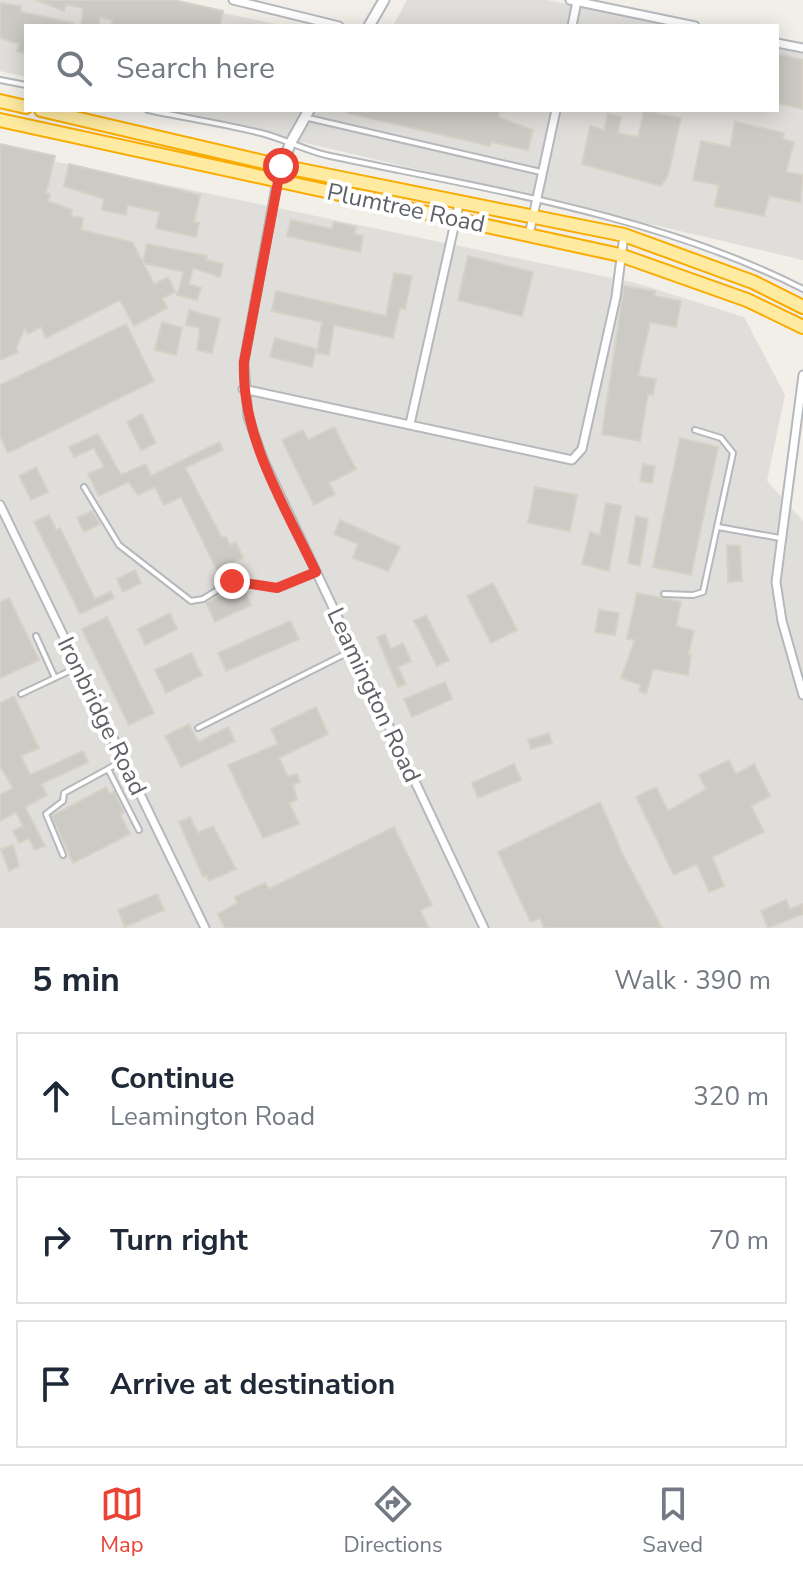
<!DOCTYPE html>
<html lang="en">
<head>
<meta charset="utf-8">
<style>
	body { margin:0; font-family:"Nunito Sans",sans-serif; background:#f6f6f7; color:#1f2937 }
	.stop { position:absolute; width:24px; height:24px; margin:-18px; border:6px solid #ea4335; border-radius:50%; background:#fff }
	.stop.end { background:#ea4335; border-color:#fff; box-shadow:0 2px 8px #0008 }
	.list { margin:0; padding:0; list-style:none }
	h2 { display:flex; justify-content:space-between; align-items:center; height:104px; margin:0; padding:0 32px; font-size:34px }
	h2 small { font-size:26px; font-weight:400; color:#747a83 }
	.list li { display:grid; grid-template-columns:52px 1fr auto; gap:24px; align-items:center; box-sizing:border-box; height:128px; margin:0 16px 16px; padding:0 16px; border:2px solid #e0e1e3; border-radius:0px }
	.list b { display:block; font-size:30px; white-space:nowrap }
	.list p { margin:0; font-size:26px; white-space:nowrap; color:#747a83 }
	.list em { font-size:26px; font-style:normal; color:#747a83 }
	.icon { flex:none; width:44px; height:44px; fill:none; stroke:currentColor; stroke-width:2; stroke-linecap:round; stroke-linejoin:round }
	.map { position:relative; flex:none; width:803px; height:928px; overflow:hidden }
	.search { position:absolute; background:#fff; box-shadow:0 4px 20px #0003; left:24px; right:24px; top:24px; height:88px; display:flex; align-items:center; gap:20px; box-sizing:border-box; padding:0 28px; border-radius:0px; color:#747a83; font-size:30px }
	.sheet { height:536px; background:#fff }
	nav { display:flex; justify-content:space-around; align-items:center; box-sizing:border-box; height:112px; border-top:2px solid #e0e1e3; background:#fff; font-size:22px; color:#747a83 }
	nav a { display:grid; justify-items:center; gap:4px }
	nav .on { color:#ea4335 }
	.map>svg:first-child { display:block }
	.industrial { fill:#e0deda }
	.building { fill:#cccac5; stroke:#d6d1c6; stroke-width:2 }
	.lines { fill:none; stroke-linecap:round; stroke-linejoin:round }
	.service-casing { stroke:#b5b8bc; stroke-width:8 }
	.minor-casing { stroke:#b5b8bc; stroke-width:11 }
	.tertiary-casing { stroke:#b5b8bc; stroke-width:13 }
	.trunk-casing { stroke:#f9ab00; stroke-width:16 }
	.service { stroke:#fff; stroke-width:4 }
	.minor { stroke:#fff; stroke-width:7 }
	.tertiary { stroke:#fff; stroke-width:9 }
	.trunk { stroke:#feeaa1; stroke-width:12 }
	.route { stroke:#ea4335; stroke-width:10 }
	.labels { text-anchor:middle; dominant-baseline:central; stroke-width:8; stroke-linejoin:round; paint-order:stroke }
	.street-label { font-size:24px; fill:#5f6368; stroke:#fff }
</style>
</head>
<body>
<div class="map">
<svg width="803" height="928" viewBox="0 0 803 928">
	<rect width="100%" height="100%" fill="#f1efe8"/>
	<path class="industrial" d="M 0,0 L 161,0 L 285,26 L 26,26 L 26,77 L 0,71 Z
		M 407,0 L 547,0 L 673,26 L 393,26 Z
		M 777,47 L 803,53 L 803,260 L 165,110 L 777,110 Z
		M 0,150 L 636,283 L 744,317 L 785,395 L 767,481 L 803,521 L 803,928 L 0,928 Z"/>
	<path class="building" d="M 36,0 L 174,0 L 223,11 L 220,25 L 111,26 L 113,20 L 100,17 L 98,26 L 81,26 L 83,8 L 66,5 L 64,11 Z
		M 0,3 L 21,6 L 21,12 L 73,23 L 72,26 L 26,26 L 26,54 L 17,51 L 19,44 L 0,38 Z
		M 778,54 L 803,60 L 803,109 L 777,103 Z
		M 347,110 L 500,110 L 498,117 L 533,130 L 528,150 L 491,142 L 490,146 L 347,113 Z
		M 644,111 L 681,118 L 668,175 L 661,186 L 582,164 L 590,126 L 604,130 L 608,114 L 621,117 L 618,133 L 638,137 Z
		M 735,122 L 784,133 L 783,139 L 794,142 L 786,172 L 803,175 L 800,202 L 769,196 L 764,216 L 715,206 L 719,185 L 693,180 L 701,141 L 730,147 Z
		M 0,144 L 55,156 L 46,193 L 50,194 L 48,201 L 72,210 L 71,216 L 83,218 L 81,230 L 132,242 L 143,262 L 147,244 L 207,256 L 206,260 L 223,264 L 220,277 L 193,268 L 189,284 L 201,288 L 197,300 L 177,295 L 184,272 L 143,263 L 154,284 L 168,277 L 175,292 L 162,298 L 167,308 L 134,326 L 120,300 L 46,338 L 41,327 L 28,334 L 25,328 L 16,347 L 18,352 L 0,360 Z
		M 69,164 L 200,195 L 194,222 L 199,223 L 196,237 L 156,228 L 160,212 L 128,205 L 126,215 L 102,210 L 104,199 L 64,186 Z
		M 291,220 L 332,229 L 334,222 L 356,227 L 354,234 L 363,236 L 360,252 L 287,236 Z
		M 468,256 L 533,272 L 522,316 L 458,300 Z
		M 394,273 L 412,276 L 405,309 L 400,308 L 393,338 L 334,325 L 329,355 L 317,353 L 322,322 L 272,311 L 276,291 L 386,316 Z
		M 624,286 L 655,291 L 654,296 L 681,301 L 676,327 L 650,322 L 638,376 L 656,379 L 653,395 L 648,394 L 640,441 L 602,434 Z
		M 189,310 L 220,319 L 212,353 L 197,350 L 200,328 L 186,325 Z
		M 162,322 L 182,328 L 176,355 L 155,350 Z
		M 126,324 L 154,381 L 8,453 L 0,436 L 0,385 Z
		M 275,338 L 316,349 L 312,367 L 270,357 Z
		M 142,414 L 156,443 L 141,450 L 127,422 Z
		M 334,427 L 356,469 L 329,483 L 335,494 L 314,505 L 282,440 L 303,430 L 308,440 Z
		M 98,434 L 121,475 L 146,464 L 151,476 L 219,442 L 223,450 L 185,468 L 222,538 L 226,536 L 230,545 L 236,542 L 243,558 L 217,570 L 181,497 L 164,505 L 155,487 L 138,495 L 128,482 L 99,496 L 88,474 L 104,467 L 94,448 L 74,457 L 69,447 Z
		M 680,438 L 718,447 L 691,575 L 653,567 Z
		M 643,464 L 655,466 L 652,483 L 640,481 Z
		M 36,467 L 48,492 L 31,500 L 19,476 Z
		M 535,487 L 577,495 L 570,531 L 528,523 Z
		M 606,503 L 621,506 L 609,571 L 582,564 L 590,532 L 600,535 Z
		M 92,511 L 100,524 L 84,532 L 77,518 Z
		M 49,515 L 56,530 L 60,528 L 95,599 L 111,591 L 114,598 L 80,614 L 34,522 Z
		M 636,516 L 648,519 L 640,566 L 628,563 Z
		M 340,520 L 400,547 L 388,571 L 353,558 L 358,544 L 334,534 Z
		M 727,545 L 740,546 L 742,581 L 728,582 Z
		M 135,570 L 141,583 L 123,592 L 117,579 Z
		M 493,583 L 517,630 L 491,643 L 467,596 Z
		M 237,587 L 243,588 L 251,605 L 215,622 L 206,603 Z
		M 637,593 L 681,602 L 676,626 L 694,631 L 688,655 L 691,655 L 688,675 L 653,669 L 646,694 L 639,691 L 641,685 L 621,678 L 635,640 L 627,639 Z
		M 9,598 L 39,660 L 0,678 L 0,602 Z
		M 599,610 L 619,613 L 615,635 L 595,632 Z
		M 170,613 L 177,629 L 145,645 L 138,629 Z
		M 426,615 L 449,660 L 437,666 L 414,621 Z
		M 107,617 L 154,713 L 129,725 L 82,629 Z
		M 290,621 L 299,639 L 226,671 L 218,653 Z
		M 385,634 L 391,649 L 403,643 L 411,661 L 398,667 L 406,684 L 398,687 L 377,637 Z
		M 191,653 L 202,675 L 166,693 L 155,670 Z
		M 445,682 L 452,699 L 412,717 L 404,699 Z
		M 14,696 L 39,748 L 21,756 L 30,775 L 83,751 L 88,762 L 41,784 L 47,795 L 25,807 L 45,846 L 35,850 L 29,838 L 19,843 L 13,831 L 23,826 L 16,812 L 0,821 L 0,795 L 13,788 L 0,766 L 0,703 Z
		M 316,707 L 328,734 L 279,758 L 288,777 L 297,774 L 300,782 L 293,785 L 297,800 L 289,803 L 299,824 L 263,838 L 228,765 L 278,744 L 271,729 Z
		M 189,724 L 198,742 L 228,727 L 235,741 L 181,767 L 165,736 Z
		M 549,733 L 552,743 L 531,749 L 528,740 Z
		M 729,760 L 736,774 L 754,764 L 770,796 L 751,806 L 764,832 L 712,857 L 724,886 L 709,892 L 697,864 L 674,875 L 636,797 L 656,787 L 668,811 L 706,789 L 699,775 Z
		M 514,764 L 521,780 L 478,798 L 472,783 Z
		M 106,787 L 109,793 L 114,792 L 124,812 L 120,814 L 130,834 L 73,863 L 52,816 Z
		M 600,802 L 623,855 L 662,928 L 544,928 L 540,918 L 531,922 L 524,908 L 498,852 Z
		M 190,817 L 198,833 L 213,826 L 236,869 L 209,881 L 206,875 L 203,877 L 179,822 Z
		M 394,827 L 432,905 L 420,910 L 429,928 L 225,928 L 218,914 L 237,903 L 235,897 L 265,883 L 269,889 Z
		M 13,845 L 19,866 L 9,871 L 1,849 Z
		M 157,894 L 164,910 L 125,927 L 118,910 Z
		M 786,900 L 790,909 L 803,904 L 803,914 L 768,928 L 761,911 Z"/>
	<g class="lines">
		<defs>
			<path id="service" d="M 0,80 L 26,85
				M 148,110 C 186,118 224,124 261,133 C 285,139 306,151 330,156 C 486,189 660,216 803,289
				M 304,117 L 541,172
				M 84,487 L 119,545 L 191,601 L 203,599 L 232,581 L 277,588 L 316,572
				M 718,527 L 780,538
				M 664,594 L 693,595 L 703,592 L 733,453 L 721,438 L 695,430
				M 36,636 L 55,678
				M 21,694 L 78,667
				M 198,728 L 353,650
				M 123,760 L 108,769 L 139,830
				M 63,855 L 46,814 L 63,801 L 64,793 L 108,769"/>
			<path id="minor" d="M 233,0 L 339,26
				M 570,0 L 695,26
				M 572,26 L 577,1
				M 777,43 L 803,48
				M 277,181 L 244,362 L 248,417 L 264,461 L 484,928
				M 529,235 L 556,110
				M 803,375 L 776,582 L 782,621 L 803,695
				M 243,389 L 572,460 L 582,449 L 616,297 L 624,235
				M 410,424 L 460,200
				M 0,505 L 205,928"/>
			<path id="tertiary" d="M 369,26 L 384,0
				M 277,181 L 290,144 L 309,110"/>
			<path id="trunk" d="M 0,101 L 26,107
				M 41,110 L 281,166 L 624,235 L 753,282 L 803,307
				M 0,120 L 620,255 L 747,300 L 803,327"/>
		</defs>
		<use href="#service" class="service-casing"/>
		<use href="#minor" class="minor-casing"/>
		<use href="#tertiary" class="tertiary-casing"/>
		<use href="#trunk" class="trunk-casing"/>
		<use href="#service" class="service"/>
		<use href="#minor" class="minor"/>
		<use href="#tertiary" class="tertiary"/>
		<use href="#trunk" class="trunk"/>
	</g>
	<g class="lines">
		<path class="route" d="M 232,581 L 277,588 L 316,572 C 284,505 241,437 244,362 L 281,166"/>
	</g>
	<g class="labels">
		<g class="street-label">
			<text transform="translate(406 208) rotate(12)">Plumtree Road</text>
			<text transform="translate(374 695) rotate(65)">Leamington Road</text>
			<text transform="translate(102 716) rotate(64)">Ironbridge Road</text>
		</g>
	</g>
</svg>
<div class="stop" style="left:281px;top:166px"></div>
<div class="stop end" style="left:232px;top:581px"></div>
<div class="search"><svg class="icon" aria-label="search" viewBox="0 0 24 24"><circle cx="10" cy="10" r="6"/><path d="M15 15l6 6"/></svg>Search here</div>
</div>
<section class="sheet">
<h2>5 min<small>Walk · 390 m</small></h2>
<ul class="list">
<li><svg class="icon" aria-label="ahead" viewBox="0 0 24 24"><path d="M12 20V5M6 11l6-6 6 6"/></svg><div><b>Continue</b><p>Leamington Road</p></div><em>320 m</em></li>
<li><svg class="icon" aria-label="right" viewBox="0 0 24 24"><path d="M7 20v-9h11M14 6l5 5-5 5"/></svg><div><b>Turn right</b></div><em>70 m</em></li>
<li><svg class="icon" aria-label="arrive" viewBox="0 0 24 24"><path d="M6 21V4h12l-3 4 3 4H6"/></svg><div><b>Arrive at destination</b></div></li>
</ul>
</section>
<nav>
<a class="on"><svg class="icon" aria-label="map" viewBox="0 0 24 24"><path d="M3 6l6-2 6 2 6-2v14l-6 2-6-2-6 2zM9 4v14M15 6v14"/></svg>Map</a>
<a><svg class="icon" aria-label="directions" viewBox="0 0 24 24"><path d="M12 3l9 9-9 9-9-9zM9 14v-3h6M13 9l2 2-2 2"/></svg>Directions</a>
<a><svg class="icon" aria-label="saved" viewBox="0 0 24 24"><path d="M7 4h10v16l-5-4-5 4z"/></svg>Saved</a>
</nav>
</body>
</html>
